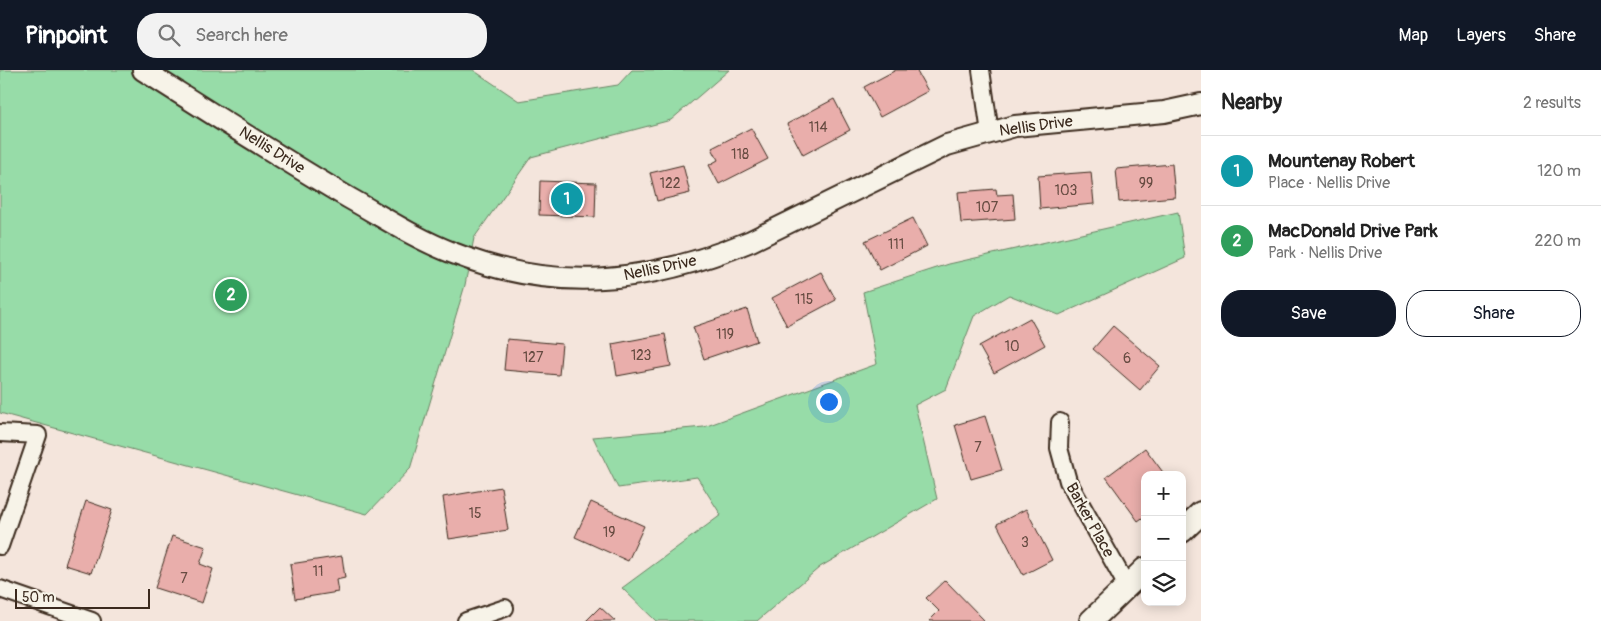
<!DOCTYPE html>
<html lang="en">
<head>
<meta charset="utf-8">
<style>
	body { margin:0; font-family:Pangolin,sans-serif; background:#f2f2f2; color:#222 }
	.controls { position:absolute; right:15px; bottom:15px; display:grid; overflow:hidden; border-radius:10px; box-shadow:0 2px 12px #0003 }
	.controls button { width:45px; height:45px; display:grid; place-items:center; padding:0; border:0; border-bottom:1px solid #e0e0e0; background:#fff; color:#222; font:25px sans-serif }
	.scale { position:absolute; left:15px; bottom:12px; width:135px; box-sizing:border-box; padding-left:5px; border:2px solid #3b2a1e; border-top:0; font-size:14px; line-height:18px; white-space:nowrap; color:#3b2a1e; -webkit-text-stroke:4px #f7f3e8; paint-order:stroke }
	.you { position:absolute; left:828px; top:331px; width:18px; height:18px; margin:-12px; border:4px solid #fff; border-radius:50%; background:#1a73e8; box-shadow:0 0 0 8px #1a73e833 }
	.badge { display:grid; place-items:center; width:32px; height:32px; border-radius:50%; background:#111827; color:#fff; font-size:16px; font-weight:700 }
	.pin { position:absolute; translate:-50% -50%; border:2px solid #fff; box-shadow:0 1px 5px #0006 }
	.list { margin:0; padding:0; list-style:none }
	h2 { display:flex; justify-content:space-between; align-items:center; height:65px; margin:0; padding:0 20px; font-size:21px }
	h2 small { font-size:16px; font-weight:400; color:#767676 }
	.list li { display:grid; grid-template-columns:32px 1fr auto; gap:15px; align-items:center; box-sizing:border-box; height:70px; padding:0 20px; border-top:1px solid #e0e0e0 }
	.list b { display:block; font-size:19px; white-space:nowrap }
	.list p { margin:0; font-size:16px; white-space:nowrap; color:#767676 }
	.list em { font-size:16px; font-style:normal; color:#767676 }
	.actions { display:flex; gap:10px; padding:15px 20px }
	.actions a { flex:1; padding:11px 0; border:1px solid #111827; border-radius:20px; text-align:center; font-size:18px; color:#111827 }
	.actions .main { background:#111827; color:#fff }
	.icon { flex:none; width:28px; height:28px; fill:none; stroke:currentColor; stroke-width:2; stroke-linecap:round; stroke-linejoin:round }
	.map { position:relative; flex:none; width:1201px; height:551px; overflow:hidden }
	header { display:flex; align-items:center; gap:30px; box-sizing:border-box; height:70px; padding:0 25px; background:#111827; color:#fff }
	header strong { font-size:24px }
	nav { display:flex; gap:28px; margin-inline-start:auto; font-size:18px }
	.search { width:350px; height:45px; background:#f2f2f2; display:flex; align-items:center; gap:12px; box-sizing:border-box; padding:0 18px; border-radius:20px; color:#767676; font-size:19px }
	main { display:flex }
	aside { flex:1; background:#fff }
	.map>svg:first-child { display:block }
	.green { fill:#97dca8; stroke:#698363 }
	.building { fill:#e9aeab; stroke:#3b2a1e }
	.lines { fill:none; stroke-linecap:round; stroke-linejoin:round }
	.minor-casing { stroke:#3b2a1e; stroke-width:20 }
	.tertiary-casing { stroke:#3b2a1e; stroke-width:24 }
	.secondary-casing { stroke:#3b2a1e; stroke-width:26 }
	.minor { stroke:#f7f3e8; stroke-width:16 }
	.tertiary { stroke:#f7f3e8; stroke-width:20 }
	.secondary { stroke:#f7f3e8; stroke-width:22 }
	.labels { text-anchor:middle; dominant-baseline:central; stroke-width:4.5; stroke-linejoin:round; paint-order:stroke }
	.number-label { font-size:14px; fill:#664b41 }
	.street-label { font-size:16px; fill:#3b2a1e; stroke:#f7f3e8 }
</style>
</head>
<body>
<header>
<strong>Pinpoint</strong>
<div class="search"><svg class="icon" aria-label="search" viewBox="0 0 24 24"><circle cx="10" cy="10" r="6"/><path d="M15 15l6 6"/></svg>Search here</div>
<nav><a>Map</a><a>Layers</a><a>Share</a></nav>
</header>
<main>
<div class="map">
<svg width="1201" height="551" viewBox="0 0 1201 551">
	<rect width="100%" height="100%" fill="#f4e5dc"/>
	<filter id="ink" filterUnits="userSpaceOnUse"><feTurbulence type="fractalNoise" baseFrequency=".02" numOctaves="2"/><feDisplacementMap in="SourceGraphic" scale="10" xChannelSelector="R" yChannelSelector="G"/><feConvolveMatrix kernelMatrix="1 2 1 2 8 2 1 2 1" color-interpolation-filters="sRGB"/></filter>
	<g filter="url(#ink)">
		<path class="green" d="M 0,0 L 473,0 L 519,31 L 618,15 L 632,0 L 729,0 L 671,50 L 531,87 L 474,168 L 465,215 L 410,399 L 367,444 L 0,343 Z
			M 1178,142 L 1185,188 L 1059,245 L 1009,225 L 974,246 L 946,319 L 915,335 L 937,429 L 820,497 L 757,551 L 656,551 L 622,518 L 721,445 L 697,407 L 618,418 L 593,367 L 704,357 L 877,294 L 863,222 L 949,194 Z"/>
		<path class="building" d="M 896,0 L 916,0 L 928,21 L 880,47 L 864,17 Z
			M 834,29 L 850,60 L 803,85 L 787,54 Z
			M 751,58 L 768,89 L 719,114 L 709,95 L 718,90 L 712,78 Z
			M 1172,94 L 1175,127 L 1119,132 L 1116,99 Z
			M 683,95 L 690,123 L 657,131 L 650,103 Z
			M 1091,102 L 1094,134 L 1040,139 L 1038,106 Z
			M 540,111 L 596,113 L 595,147 L 539,145 Z
			M 996,119 L 997,125 L 1013,124 L 1015,149 L 961,153 L 958,122 Z
			M 913,148 L 927,176 L 880,200 L 865,171 Z
			M 821,202 L 836,230 L 787,256 L 772,228 Z
			M 747,239 L 757,271 L 704,289 L 693,257 Z
			M 1030,248 L 1045,275 L 994,303 L 979,276 Z
			M 1113,256 L 1160,296 L 1140,320 L 1093,279 Z
			M 665,264 L 671,296 L 617,306 L 612,274 Z
			M 507,269 L 562,274 L 559,305 L 504,300 Z
			M 985,346 L 1002,400 L 971,409 L 955,355 Z
			M 1145,378 L 1165,405 L 1145,405 L 1145,446 L 1138,451 L 1106,407 Z
			M 501,417 L 508,460 L 449,469 L 443,427 Z
			M 86,431 L 112,440 L 91,503 L 65,495 Z
			M 591,432 L 644,456 L 628,491 L 575,467 Z
			M 1026,439 L 1052,490 L 1023,505 L 997,454 Z
			M 172,466 L 206,477 L 200,494 L 213,499 L 202,533 L 155,518 Z
			M 342,486 L 345,508 L 336,510 L 338,522 L 295,529 L 290,494 Z
			M 945,510 L 984,550 L 984,551 L 929,551 L 939,541 L 926,528 Z
			M 600,537 L 615,551 L 586,551 Z"/>
		<g class="lines">
			<defs>
				<path id="minor" d="M 981,0 L 990,63
					M 1060,352 L 1059,378 L 1068,411 L 1127,516
					M 0,363 L 38,365 L 0,476
					M 0,519 L 92,551
					M 466,551 L 505,538"/>
				<path id="tertiary" d="M 143,0 C 211,43 279,87 349,128 C 383,147 416,169 453,183 C 556,224 650,213 751,171 L 947,75 L 1015,56 L 1164,42 L 1201,34"/>
				<path id="secondary" d="M 1182,461 L 1201,443
					M 1091,551 L 1145,499"/>
			</defs>
			<use href="#minor" class="minor-casing"/>
			<use href="#tertiary" class="tertiary-casing"/>
			<use href="#secondary" class="secondary-casing"/>
			<use href="#minor" class="minor"/>
			<use href="#tertiary" class="tertiary"/>
			<use href="#secondary" class="secondary"/>
		</g>
	</g>
	<g class="labels">
		<g class="number-label">
			<text x="818" y="57">114</text>
			<text x="740" y="84">118</text>
			<text x="670" y="113">122</text>
			<text x="1146" y="113">99</text>
			<text x="1066" y="120">103</text>
			<text x="987" y="137">107</text>
			<text x="896" y="174">111</text>
			<text x="804" y="229">115</text>
			<text x="725" y="264">119</text>
			<text x="1012" y="276">10</text>
			<text x="641" y="285">123</text>
			<text x="533" y="287">127</text>
			<text x="1127" y="288">6</text>
			<text x="978" y="377">7</text>
			<text x="475" y="443">15</text>
			<text x="609" y="462">19</text>
			<text x="1025" y="472">3</text>
			<text x="318" y="501">11</text>
			<text x="184" y="508">7</text>
		</g>
		<g class="street-label">
			<text transform="translate(1036 56) rotate(-8)">Nellis Drive</text>
			<text transform="translate(272 80) rotate(32)">Nellis Drive</text>
			<text transform="translate(660 198) rotate(-12)">Nellis Drive</text>
			<text transform="translate(1090 450) rotate(61)">Barker Place</text>
		</g>
	</g>
</svg>
<div class="controls">
<button>+</button>
<button>−</button>
<button><svg class="icon" aria-label="layers" viewBox="0 0 24 24"><path d="M12 4l9 5-9 5-9-5zM3 14l9 5 9-5"/></svg></button>
</div>
<div class="scale">50 m</div>
<div class="you"></div>
<div class="pin badge" style="left:567px;top:129px;background:#0f9aa8">1</div>
<div class="pin badge" style="left:231px;top:225px;background:#2e9e5b">2</div>
</div>
<aside>
<h2>Nearby<small>2 results</small></h2>
<ul class="list">
<li><span class="badge" style="background:#0f9aa8">1</span><div><b>Mountenay Robert</b><p>Place · Nellis Drive</p></div><em>120 m</em></li>
<li><span class="badge" style="background:#2e9e5b">2</span><div><b>MacDonald Drive Park</b><p>Park · Nellis Drive</p></div><em>220 m</em></li>
</ul>
<div class="actions"><a class="main">Save</a><a>Share</a></div>
</aside>
</main>
</body>
</html>
